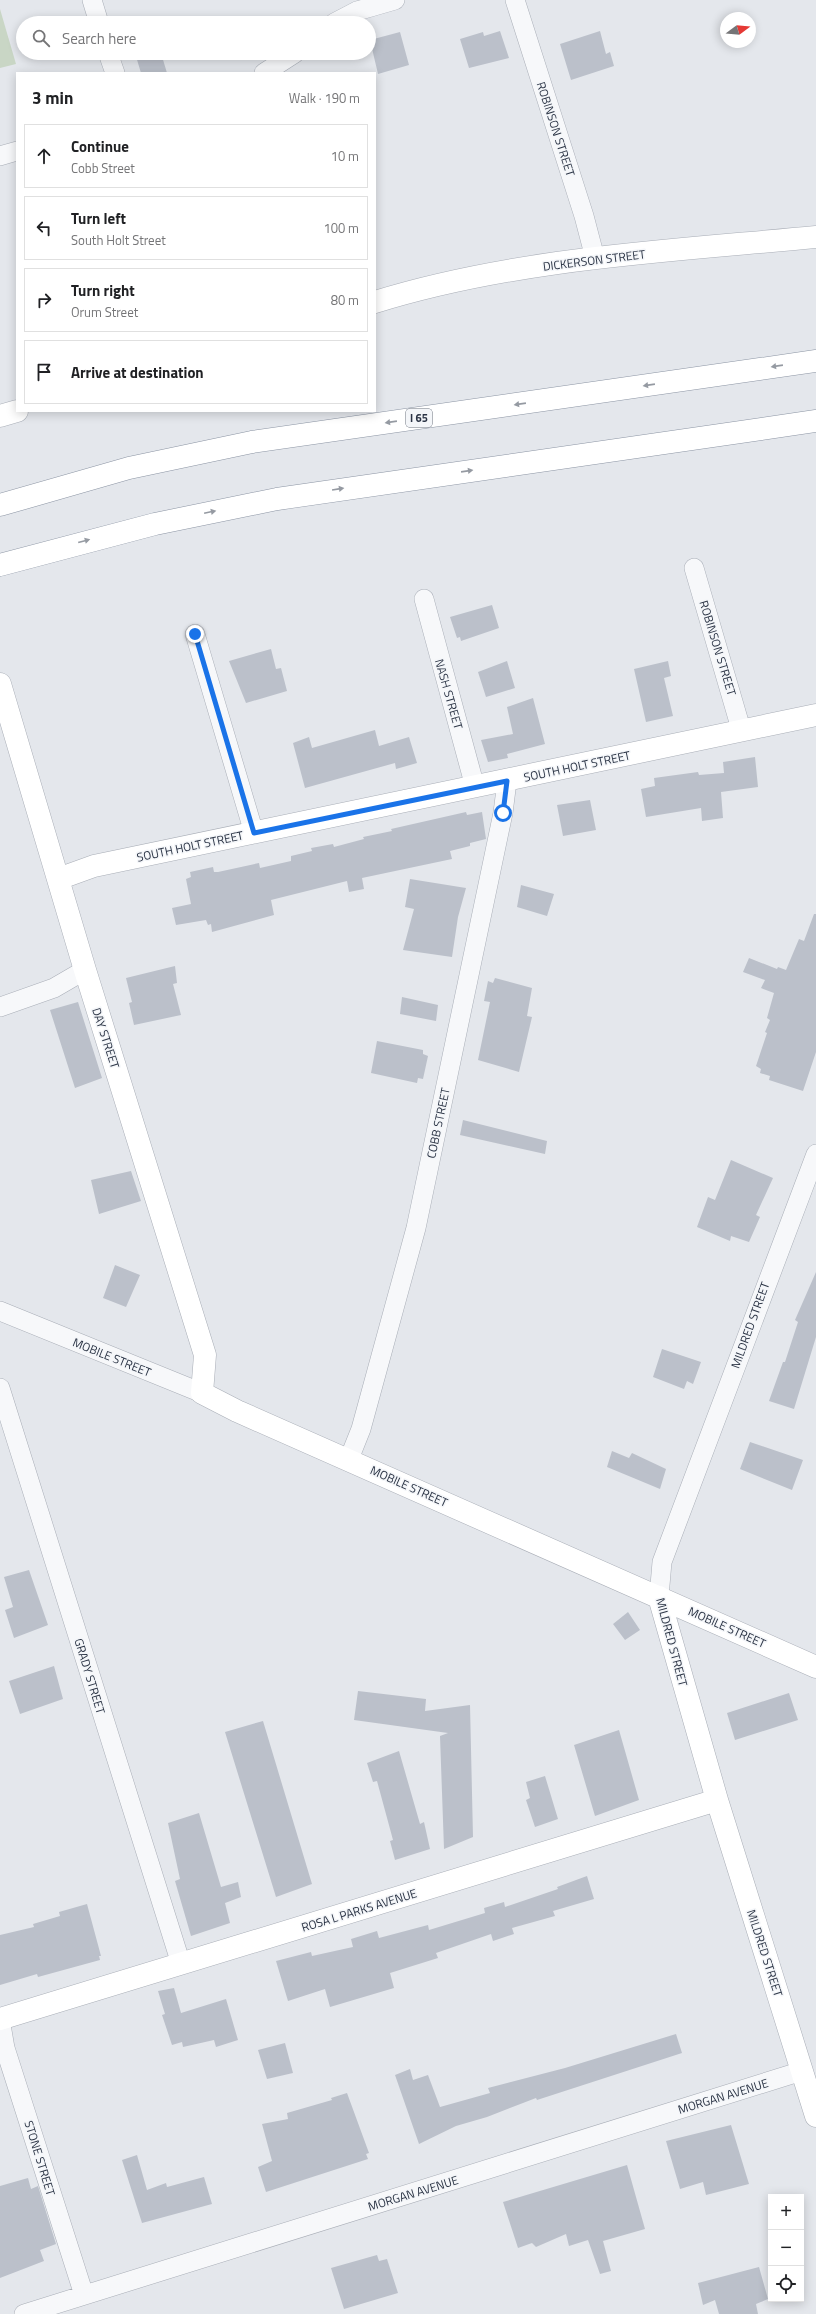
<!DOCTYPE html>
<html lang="en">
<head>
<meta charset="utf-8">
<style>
	body { margin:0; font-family:"Titillium Web",sans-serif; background:#f2f2f2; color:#202124 }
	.controls { position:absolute; right:12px; bottom:12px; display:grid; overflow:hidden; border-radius:0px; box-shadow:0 2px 10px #0003 }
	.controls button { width:36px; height:36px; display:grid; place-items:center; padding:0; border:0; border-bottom:1px solid #e0e0e0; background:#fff; color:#202124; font:20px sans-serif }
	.compass { position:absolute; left:720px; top:12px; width:36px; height:36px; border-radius:50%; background:#fff; box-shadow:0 2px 10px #0003; rotate:74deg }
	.stop { position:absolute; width:12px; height:12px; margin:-9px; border:3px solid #1a73e8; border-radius:50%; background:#fff }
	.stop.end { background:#1a73e8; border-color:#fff; box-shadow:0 1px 4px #0008 }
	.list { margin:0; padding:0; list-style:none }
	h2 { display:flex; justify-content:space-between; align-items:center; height:52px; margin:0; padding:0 16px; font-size:17px }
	h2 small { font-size:13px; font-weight:400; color:#757577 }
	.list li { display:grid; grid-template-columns:26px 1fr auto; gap:12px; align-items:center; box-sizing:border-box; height:64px; margin:0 8px 8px; padding:0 8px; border:1px solid #e0e0e0; border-radius:0px }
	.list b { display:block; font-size:15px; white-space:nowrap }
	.list p { margin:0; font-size:13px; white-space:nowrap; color:#757577 }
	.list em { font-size:13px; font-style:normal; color:#757577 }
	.icon { flex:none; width:22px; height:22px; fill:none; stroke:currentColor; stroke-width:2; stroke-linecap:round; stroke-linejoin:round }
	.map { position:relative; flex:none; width:816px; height:2314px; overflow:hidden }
	.search { position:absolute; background:#fff; box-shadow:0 2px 10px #0003; left:16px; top:16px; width:360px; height:44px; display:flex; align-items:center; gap:10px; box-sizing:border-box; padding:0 14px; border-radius:22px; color:#757577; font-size:15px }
	.panel { position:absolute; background:#fff; box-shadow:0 2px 10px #0003; left:16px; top:72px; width:360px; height:340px; border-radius:0px }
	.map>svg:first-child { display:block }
	.green { fill:#c9d6c5 }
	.building { fill:#bbc0ca }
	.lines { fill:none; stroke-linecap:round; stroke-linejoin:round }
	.street-casing { stroke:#a9aeb7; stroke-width:20 }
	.secondary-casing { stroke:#a9aeb7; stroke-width:23 }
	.highway-casing { stroke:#8b94a3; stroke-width:23 }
	.street { stroke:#f7f8fa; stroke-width:19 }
	.secondary { stroke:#fff; stroke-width:22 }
	.highway { stroke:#fff; stroke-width:22 }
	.oneway { fill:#959aa2 }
	.route { stroke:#1a73e8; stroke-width:5 }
	.labels { text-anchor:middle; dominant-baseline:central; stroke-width:3; stroke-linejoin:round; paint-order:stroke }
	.shield { fill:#f4f6f9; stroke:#676e7b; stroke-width:1 }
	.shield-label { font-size:11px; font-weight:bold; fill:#2b3445 }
	.street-label { font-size:12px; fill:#2b3445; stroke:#f4f6f9 }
</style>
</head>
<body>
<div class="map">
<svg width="816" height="2314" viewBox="0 0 816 2314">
	<rect width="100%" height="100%" fill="#e4e7ec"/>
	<path class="green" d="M 0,9 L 16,64 L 0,68 Z"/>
	<path class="building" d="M 500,31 L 509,58 L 469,68 L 460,39 L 483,32 L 484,36 Z
		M 600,31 L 606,54 L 610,52 L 614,66 L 571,80 L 560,44 Z
		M 400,32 L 409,65 L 378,74 L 370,40 Z
		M 135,53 L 161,53 L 167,73 L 141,73 Z
		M 492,605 L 499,628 L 461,641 L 460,637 L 457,638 L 450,617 Z
		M 271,649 L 276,669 L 281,668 L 287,691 L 246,703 L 229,661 Z
		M 507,661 L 515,688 L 486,697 L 478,672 Z
		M 668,661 L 671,676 L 664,678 L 673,716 L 646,722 L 634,669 Z
		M 533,698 L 545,744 L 507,754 L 508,758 L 488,762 L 481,740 L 513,734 L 507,707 Z
		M 375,730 L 379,746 L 409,737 L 417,763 L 396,769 L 395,763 L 305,788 L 293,743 L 309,737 L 312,748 Z
		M 755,757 L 758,787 L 721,792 L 723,818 L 702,821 L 701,808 L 646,817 L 641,789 L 655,786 L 654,778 L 698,772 L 699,775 L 724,773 L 723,762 Z
		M 590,800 L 596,830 L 563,836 L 557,805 Z
		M 466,812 L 467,815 L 482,812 L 486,839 L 470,843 L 470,846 L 450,851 L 452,859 L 362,878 L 364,889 L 349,892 L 347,881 L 271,900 L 274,915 L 212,932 L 211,924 L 208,925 L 206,920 L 176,925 L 172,908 L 191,904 L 186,879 L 191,877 L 190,872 L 213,867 L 214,872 L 218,872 L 259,863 L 260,868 L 291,861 L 291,856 L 312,851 L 311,848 L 333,844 L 334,847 L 364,839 L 363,837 L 392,831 L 391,829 Z
		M 410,879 L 466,888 L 458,917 L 452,957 L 403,950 L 414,909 L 405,907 Z
		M 521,885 L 554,894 L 547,916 L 517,907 Z
		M 814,914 L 816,914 L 816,1052 L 803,1091 L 769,1080 L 770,1076 L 760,1073 L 761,1069 L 756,1066 L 767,1033 L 765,1032 L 770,1020 L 767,1018 L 774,993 L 761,988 L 765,980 L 743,972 L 749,958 L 777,969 L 778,967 L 786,970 L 799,939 L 804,941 Z
		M 175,966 L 177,983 L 173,984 L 181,1015 L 134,1025 L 129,1003 L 132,1002 L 126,978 Z
		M 495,978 L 532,988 L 527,1016 L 532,1017 L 519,1072 L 478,1060 L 490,1002 L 484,1001 L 488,981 L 493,983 Z
		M 402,997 L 438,1005 L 436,1021 L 400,1014 Z
		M 78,1002 L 102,1078 L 75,1088 L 50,1010 Z
		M 377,1041 L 423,1050 L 423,1054 L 428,1056 L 423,1079 L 418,1078 L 417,1083 L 371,1073 Z
		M 463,1120 L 547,1141 L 545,1154 L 460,1135 Z
		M 731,1160 L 773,1178 L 756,1215 L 760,1217 L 749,1242 L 731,1236 L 730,1241 L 697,1227 L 708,1197 L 715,1200 Z
		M 131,1171 L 141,1201 L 99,1214 L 91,1180 Z
		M 115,1265 L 140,1275 L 126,1307 L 103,1298 Z
		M 816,1272 L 816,1337 L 794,1409 L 769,1401 L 783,1362 L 785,1362 L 798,1322 L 795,1320 Z
		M 662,1349 L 701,1362 L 693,1384 L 687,1381 L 684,1389 L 653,1377 Z
		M 750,1442 L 803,1460 L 792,1490 L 740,1469 Z
		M 612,1451 L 629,1458 L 632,1453 L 666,1469 L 660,1489 L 607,1467 Z
		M 29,1570 L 48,1625 L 14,1638 L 5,1610 L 13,1607 L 4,1577 Z
		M 628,1612 L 640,1630 L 625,1640 L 613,1624 Z
		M 54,1666 L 63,1699 L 20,1714 L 9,1681 Z
		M 358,1691 L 426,1699 L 425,1711 L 470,1705 L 473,1837 L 444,1849 L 440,1736 L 448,1733 L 354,1720 Z
		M 789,1693 L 798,1720 L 735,1740 L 727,1713 Z
		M 263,1721 L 312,1884 L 276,1897 L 225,1732 Z
		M 619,1730 L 639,1800 L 595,1816 L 574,1745 Z
		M 399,1751 L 420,1824 L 424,1822 L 430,1849 L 395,1860 L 390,1841 L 393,1840 L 377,1781 L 373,1782 L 367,1763 Z
		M 545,1776 L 558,1819 L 535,1827 L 526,1800 L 530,1798 L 526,1782 Z
		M 199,1813 L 221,1887 L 238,1882 L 241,1897 L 225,1903 L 230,1923 L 191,1936 L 175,1881 L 180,1879 L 168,1823 Z
		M 587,1876 L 594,1899 L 553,1911 L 555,1916 L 512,1928 L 514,1934 L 493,1941 L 491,1934 L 436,1953 L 438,1958 L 390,1973 L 394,1988 L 330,2007 L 325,1989 L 288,2001 L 276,1961 L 311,1952 L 312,1956 L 353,1947 L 351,1939 L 377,1931 L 379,1938 L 428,1925 L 429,1930 L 485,1913 L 484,1908 L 504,1902 L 505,1907 L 558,1889 L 557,1887 Z
		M 87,1904 L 101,1956 L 99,1956 L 100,1960 L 38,1977 L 37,1974 L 0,1985 L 0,1935 L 34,1927 L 33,1924 L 60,1916 L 59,1912 Z
		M 174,1988 L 181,2013 L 226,1999 L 238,2040 L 216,2047 L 214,2040 L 183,2047 L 182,2042 L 172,2045 L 162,2015 L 165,2014 L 158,1991 Z
		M 676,2034 L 682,2053 L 537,2100 L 536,2098 L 487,2117 L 456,2126 L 419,2144 L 395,2075 L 410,2069 L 413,2080 L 428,2075 L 440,2107 L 490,2093 L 488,2088 L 565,2068 Z
		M 285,2043 L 293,2073 L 267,2079 L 258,2050 Z
		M 347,2093 L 369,2153 L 366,2154 L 368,2159 L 266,2192 L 258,2167 L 272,2161 L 262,2124 L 288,2119 L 287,2113 L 332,2100 L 331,2098 Z
		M 731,2125 L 749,2184 L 706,2195 L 703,2182 L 680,2189 L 666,2141 Z
		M 137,2155 L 147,2190 L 166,2183 L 167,2187 L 204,2177 L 212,2204 L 142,2223 L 122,2160 Z
		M 627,2165 L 645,2229 L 603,2241 L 611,2271 L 600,2274 L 588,2240 L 569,2246 L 566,2234 L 536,2247 L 532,2243 L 518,2248 L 503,2202 Z
		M 28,2178 L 31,2189 L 38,2186 L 56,2244 L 40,2250 L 44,2261 L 0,2278 L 0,2186 Z
		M 377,2255 L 379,2261 L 387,2259 L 398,2293 L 344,2309 L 331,2268 Z
		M 759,2267 L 768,2299 L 756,2304 L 758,2314 L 719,2314 L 715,2300 L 703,2305 L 698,2283 Z"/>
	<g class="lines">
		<defs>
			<path id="street" d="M 92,0 L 99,23
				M 515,0 L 584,216 L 595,258
				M 334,23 L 357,11 L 395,0
				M 108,53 L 115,73
				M 264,73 L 295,53
				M 0,156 L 17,151
				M 694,568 L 741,729
				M 424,599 L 475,787
				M 195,634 L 254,833
				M 0,1007 L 54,988 L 85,970
				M 0,1311 L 202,1393
				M 0,1388 L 181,1964
				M 349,1459 L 361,1429 L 416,1228 L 503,813 L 507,781
				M 659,1597 L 662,1562 L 816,1154
				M 0,2019 L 5,2048 L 84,2295
				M 24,2314 L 802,2071"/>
			<path id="secondary" d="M 375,302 C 517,258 669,251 816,237
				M 0,416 L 17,411
				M 0,684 L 85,970 L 205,1355 L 202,1393 L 237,1411 L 816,1667
				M 58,879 L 94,866 L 816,715
				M 659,1597 L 717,1800 L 816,2116
				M 0,2019 L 717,1800"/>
			<path id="highway" d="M 0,505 L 129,468 L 252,442 L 816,361
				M 0,565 L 155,524 L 277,499 L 816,421"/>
		</defs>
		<use href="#street" class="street-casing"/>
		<use href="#secondary" class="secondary-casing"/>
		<use href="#highway" class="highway-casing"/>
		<use href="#street" class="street"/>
		<use href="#secondary" class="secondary"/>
		<use href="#highway" class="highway"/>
	</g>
	<defs><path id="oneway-solid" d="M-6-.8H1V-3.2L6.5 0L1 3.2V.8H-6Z"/></defs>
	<g class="oneway">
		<use href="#oneway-solid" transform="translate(777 366) rotate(172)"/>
		<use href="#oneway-solid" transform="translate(649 385) rotate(172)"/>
		<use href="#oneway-solid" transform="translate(520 404) rotate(172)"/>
		<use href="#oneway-solid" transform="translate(391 422) rotate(172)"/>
		<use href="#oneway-solid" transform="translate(467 471) rotate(-8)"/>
		<use href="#oneway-solid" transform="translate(338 489) rotate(-9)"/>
		<use href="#oneway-solid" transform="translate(210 512) rotate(-12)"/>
		<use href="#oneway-solid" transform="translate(84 541) rotate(-15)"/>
	</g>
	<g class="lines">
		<path class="route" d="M 195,634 L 254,833 L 507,781 L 503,813"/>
	</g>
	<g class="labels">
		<rect class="shield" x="406" y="409" width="26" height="18" rx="3"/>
		<g class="shield-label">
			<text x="419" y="418">I 65</text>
		</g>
		<g class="street-label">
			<text transform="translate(556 129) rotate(72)">ROBINSON STREET</text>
			<text transform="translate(594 260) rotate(-7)">DICKERSON STREET</text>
			<text transform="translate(718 648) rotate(73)">ROBINSON STREET</text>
			<text transform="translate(449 694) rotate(74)">NASH STREET</text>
			<text transform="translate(577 766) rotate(-12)">SOUTH HOLT STREET</text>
			<text transform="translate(190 846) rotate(-12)">SOUTH HOLT STREET</text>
			<text transform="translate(106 1038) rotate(72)">DAY STREET</text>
			<text transform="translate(438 1123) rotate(-78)">COBB STREET</text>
			<text transform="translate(750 1325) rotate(-70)">MILDRED STREET</text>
			<text transform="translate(112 1357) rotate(22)">MOBILE STREET</text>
			<text transform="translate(409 1486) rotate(24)">MOBILE STREET</text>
			<text transform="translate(727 1627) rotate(24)">MOBILE STREET</text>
			<text transform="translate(672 1642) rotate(75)">MILDRED STREET</text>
			<text transform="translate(90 1676) rotate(73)">GRADY STREET</text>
			<text transform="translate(359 1910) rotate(-17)">ROSA L PARKS AVENUE</text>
			<text transform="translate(765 1953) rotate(72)">MILDRED STREET</text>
			<text transform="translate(723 2096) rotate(-17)">MORGAN AVENUE</text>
			<text transform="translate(40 2158) rotate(73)">STONE STREET</text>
			<text transform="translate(413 2193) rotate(-17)">MORGAN AVENUE</text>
		</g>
	</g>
</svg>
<div class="controls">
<button>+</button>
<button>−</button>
<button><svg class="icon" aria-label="locate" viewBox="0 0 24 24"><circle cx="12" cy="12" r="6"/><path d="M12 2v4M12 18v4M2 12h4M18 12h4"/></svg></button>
</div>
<svg class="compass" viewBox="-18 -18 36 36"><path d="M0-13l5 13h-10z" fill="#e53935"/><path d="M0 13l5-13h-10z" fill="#757577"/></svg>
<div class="stop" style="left:503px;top:813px"></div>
<div class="stop end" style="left:195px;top:634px"></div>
<div class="search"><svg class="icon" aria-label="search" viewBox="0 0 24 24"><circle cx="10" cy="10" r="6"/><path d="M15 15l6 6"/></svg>Search here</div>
<section class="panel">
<h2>3 min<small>Walk · 190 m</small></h2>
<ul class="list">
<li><svg class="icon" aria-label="ahead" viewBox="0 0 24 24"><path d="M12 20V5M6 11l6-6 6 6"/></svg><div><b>Continue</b><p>Cobb Street</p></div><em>10 m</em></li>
<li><svg class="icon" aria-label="left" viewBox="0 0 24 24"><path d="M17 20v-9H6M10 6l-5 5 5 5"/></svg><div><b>Turn left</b><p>South Holt Street</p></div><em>100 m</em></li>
<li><svg class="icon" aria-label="right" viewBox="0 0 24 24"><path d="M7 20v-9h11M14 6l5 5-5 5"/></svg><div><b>Turn right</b><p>Orum Street</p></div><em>80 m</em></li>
<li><svg class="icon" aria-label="arrive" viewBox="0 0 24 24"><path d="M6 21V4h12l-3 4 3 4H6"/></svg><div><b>Arrive at destination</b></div></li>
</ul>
</section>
</div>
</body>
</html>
